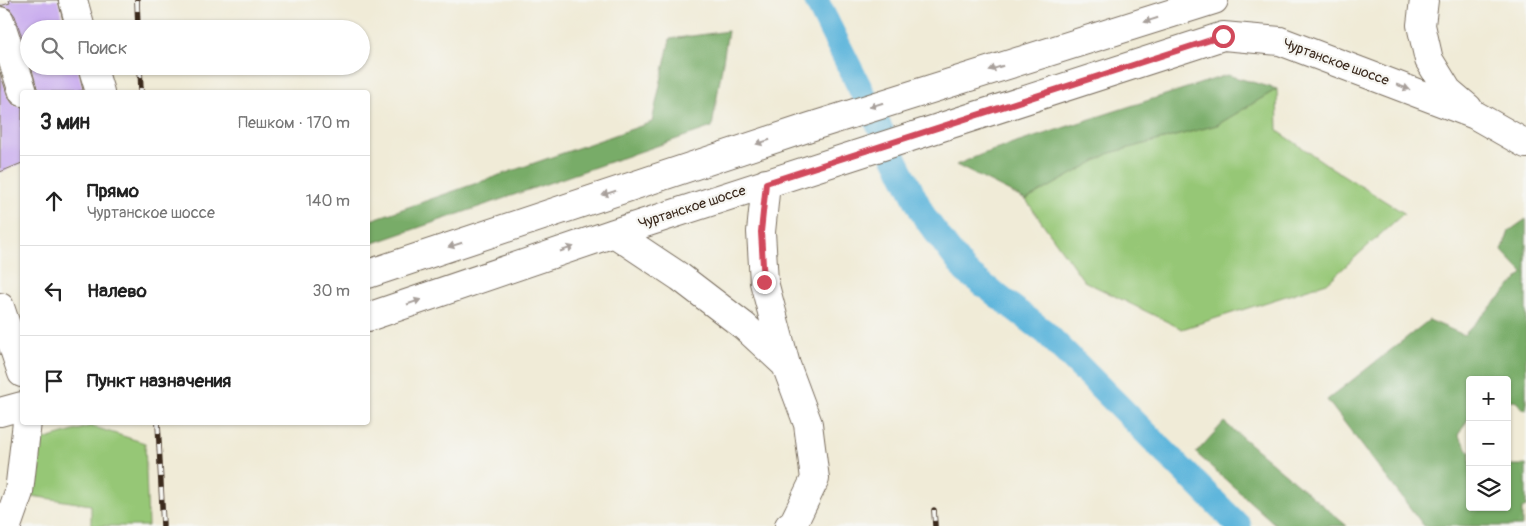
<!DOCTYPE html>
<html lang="ru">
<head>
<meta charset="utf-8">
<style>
	body { margin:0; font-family:Pangolin,sans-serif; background:#f6f6f6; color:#222 }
	.controls { position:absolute; right:15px; bottom:15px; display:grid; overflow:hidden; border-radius:5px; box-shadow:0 1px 4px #0004 }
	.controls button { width:45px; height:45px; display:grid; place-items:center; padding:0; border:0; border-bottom:1px solid #e0e0e0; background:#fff; color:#222; font:25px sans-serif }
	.stop { position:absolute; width:15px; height:15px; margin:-11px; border:4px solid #d1495b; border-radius:50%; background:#fff }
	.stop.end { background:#d1495b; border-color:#fff; box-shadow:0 1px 5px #0008 }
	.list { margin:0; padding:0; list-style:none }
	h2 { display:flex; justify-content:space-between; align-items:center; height:65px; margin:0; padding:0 20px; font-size:21px }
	h2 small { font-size:16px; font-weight:400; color:#767676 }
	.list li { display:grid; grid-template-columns:32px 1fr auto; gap:15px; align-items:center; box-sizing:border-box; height:90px; padding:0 20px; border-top:1px solid #e0e0e0 }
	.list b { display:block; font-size:19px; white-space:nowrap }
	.list p { margin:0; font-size:16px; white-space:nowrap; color:#767676 }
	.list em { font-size:16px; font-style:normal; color:#767676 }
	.icon { flex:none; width:28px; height:28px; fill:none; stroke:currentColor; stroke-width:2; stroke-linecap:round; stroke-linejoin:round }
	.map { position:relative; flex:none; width:1526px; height:526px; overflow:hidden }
	.search { position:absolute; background:#fff; box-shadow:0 1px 4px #0004; left:20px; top:20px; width:350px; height:55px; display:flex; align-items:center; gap:12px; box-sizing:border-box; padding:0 18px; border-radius:28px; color:#767676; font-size:19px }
	.panel { position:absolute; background:#fff; box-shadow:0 1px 4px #0004; left:20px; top:90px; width:350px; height:335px; border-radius:5px }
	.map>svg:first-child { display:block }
	.green { fill:#96c776; stroke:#68784a }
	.forest { fill:#78ac67; stroke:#5a6b42 }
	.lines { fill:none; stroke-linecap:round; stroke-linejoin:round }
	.canal { stroke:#5fb6dc; stroke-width:25 }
	.building { fill:#c5a5ee }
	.minor-casing { stroke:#7a6e5f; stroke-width:30 }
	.minor { stroke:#fff; stroke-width:28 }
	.rail-casing { stroke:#3b2a1e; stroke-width:5.5 }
	.rail { stroke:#f6f6f2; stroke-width:4; stroke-dasharray:11; stroke-linecap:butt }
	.oneway { fill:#a79f9a }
	.route { stroke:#d1495b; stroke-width:6 }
	.labels { text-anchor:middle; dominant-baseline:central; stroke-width:4.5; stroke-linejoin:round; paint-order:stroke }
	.street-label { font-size:14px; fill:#3b2a1e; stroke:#f6f6f2 }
</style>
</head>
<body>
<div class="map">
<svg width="1526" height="526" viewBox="0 0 1526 526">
	<rect width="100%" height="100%" fill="#f6f6f2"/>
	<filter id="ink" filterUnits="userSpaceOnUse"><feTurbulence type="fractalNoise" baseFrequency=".02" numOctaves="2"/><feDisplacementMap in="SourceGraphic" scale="10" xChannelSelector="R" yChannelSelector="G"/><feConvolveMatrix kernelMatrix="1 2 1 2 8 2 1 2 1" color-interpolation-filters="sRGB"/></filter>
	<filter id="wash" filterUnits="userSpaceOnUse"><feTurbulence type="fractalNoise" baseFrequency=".0096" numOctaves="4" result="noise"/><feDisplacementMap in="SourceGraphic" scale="20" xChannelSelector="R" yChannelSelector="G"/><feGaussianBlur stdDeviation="1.12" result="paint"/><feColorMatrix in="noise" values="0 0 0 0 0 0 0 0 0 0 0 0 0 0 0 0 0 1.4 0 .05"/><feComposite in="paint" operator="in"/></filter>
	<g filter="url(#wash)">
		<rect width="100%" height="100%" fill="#f0ebd7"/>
		<path class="green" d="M 1277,89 L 1278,131 L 1332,168 L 1404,213 L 1327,283 L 1182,329 L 1084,281 L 1026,200 L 1110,153 L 1217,125 Z
			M 91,426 L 145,443 L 148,526 L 91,526 L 91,505 L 32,496 L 36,442 Z"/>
		<path class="forest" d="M 728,31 L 712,127 L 368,245 L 368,221 L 652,122 L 670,39 Z
			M 1227,75 L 1277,89 L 1217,125 L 1110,153 L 1026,200 L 956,165 L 985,153 Z
			M 1526,219 L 1526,411 L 1514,400 L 1507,401 L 1507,380 L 1470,380 L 1470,416 L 1458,435 L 1470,452 L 1470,507 L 1507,507 L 1507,465 L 1526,465 L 1526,507 L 1522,509 L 1522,526 L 1424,526 L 1327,400 L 1429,320 L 1464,335 L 1523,273 L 1502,251 L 1509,231 Z
			M 1224,422 L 1347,526 L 1277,526 L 1196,453 Z"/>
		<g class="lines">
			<path class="canal" d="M 816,0 L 925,218 L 965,271 L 1045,332 L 1239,526"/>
		</g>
		<g id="blocks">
			<path class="building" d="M 9,0 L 58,0 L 65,29 L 29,29 L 29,59 L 15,16 L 10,9 L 0,6 L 10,3 Z
				M 31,66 L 77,66 L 83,90 L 76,92 L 38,92 Z
				M 0,72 L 8,97 L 13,104 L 22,107 L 22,163 L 0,172 Z"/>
		</g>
	</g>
	<g filter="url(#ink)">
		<use href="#blocks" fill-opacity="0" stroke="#7a6e5f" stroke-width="1"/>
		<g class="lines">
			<defs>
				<path id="minor" d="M 73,0 L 81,29
					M 1424,0 L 1421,25 L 1429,60 L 1448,91 L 1468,108
					M 0,21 L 23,92
					M 92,66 L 100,92
					M 766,183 L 761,232 L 764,282 L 786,365 L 808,424 L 815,479 L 794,522 L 789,526
					M 614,233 L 680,277 L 744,326 L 786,365
					M 368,274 L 810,127 L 1214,0
					M 0,307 L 22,373
					M 368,317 L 614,233 L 1223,36 L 1280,41 L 1475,115 L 1526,144
					M 0,412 L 22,406
					M 7,526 L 19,492 L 27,422"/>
			</defs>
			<use href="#minor" class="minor-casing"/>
			<use href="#minor" class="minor"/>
			<defs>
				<path id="rail" d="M 137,0 L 138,29
					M 140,66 L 141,92
					M 158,422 L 163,526
					M 934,510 L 935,526"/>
			</defs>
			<use href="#rail" class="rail-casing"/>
			<use href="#rail" class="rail"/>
		</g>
		<defs><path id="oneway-solid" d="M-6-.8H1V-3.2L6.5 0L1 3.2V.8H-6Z" transform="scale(1.25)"/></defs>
		<g class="oneway">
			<use href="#oneway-solid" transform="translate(1151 20) rotate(163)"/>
			<use href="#oneway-solid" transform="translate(996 68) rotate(163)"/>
			<use href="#oneway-solid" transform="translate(1403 87) rotate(21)"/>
			<use href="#oneway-solid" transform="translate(876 105) rotate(162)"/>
			<use href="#oneway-solid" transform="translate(763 142) rotate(162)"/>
			<use href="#oneway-solid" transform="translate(609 193) rotate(162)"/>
			<use href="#oneway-solid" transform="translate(455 245) rotate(162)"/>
			<use href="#oneway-solid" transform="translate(567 249) rotate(-19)"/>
			<use href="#oneway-solid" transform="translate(414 302) rotate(-19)"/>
		</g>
	</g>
	<g class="lines" filter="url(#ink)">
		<path class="route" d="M 764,282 L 761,232 L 766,183 L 1223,36"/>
	</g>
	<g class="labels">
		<g class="street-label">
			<text transform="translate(1336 62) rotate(20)">Чуртанское шоссе</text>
			<text transform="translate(692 207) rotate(-18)">Чуртанское шоссе</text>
		</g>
	</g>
</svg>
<div class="controls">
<button>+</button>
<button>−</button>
<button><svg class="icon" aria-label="layers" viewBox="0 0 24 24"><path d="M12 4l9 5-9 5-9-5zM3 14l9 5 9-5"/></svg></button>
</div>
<div class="stop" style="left:1223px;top:36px"></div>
<div class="stop end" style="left:764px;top:282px"></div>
<div class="search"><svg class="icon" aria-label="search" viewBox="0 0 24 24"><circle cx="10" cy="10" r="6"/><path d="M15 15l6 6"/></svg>Поиск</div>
<section class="panel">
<h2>3 мин<small>Пешком · 170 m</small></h2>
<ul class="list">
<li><svg class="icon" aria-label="ahead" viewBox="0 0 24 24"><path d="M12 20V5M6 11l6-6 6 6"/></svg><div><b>Прямо</b><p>Чуртанское шоссе</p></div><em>140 m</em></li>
<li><svg class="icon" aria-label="left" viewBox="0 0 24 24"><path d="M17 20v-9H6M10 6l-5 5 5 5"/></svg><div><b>Налево</b></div><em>30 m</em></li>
<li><svg class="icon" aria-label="arrive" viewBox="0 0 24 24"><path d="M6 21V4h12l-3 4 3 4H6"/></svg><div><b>Пункт назначения</b></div></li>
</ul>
</section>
</div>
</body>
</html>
